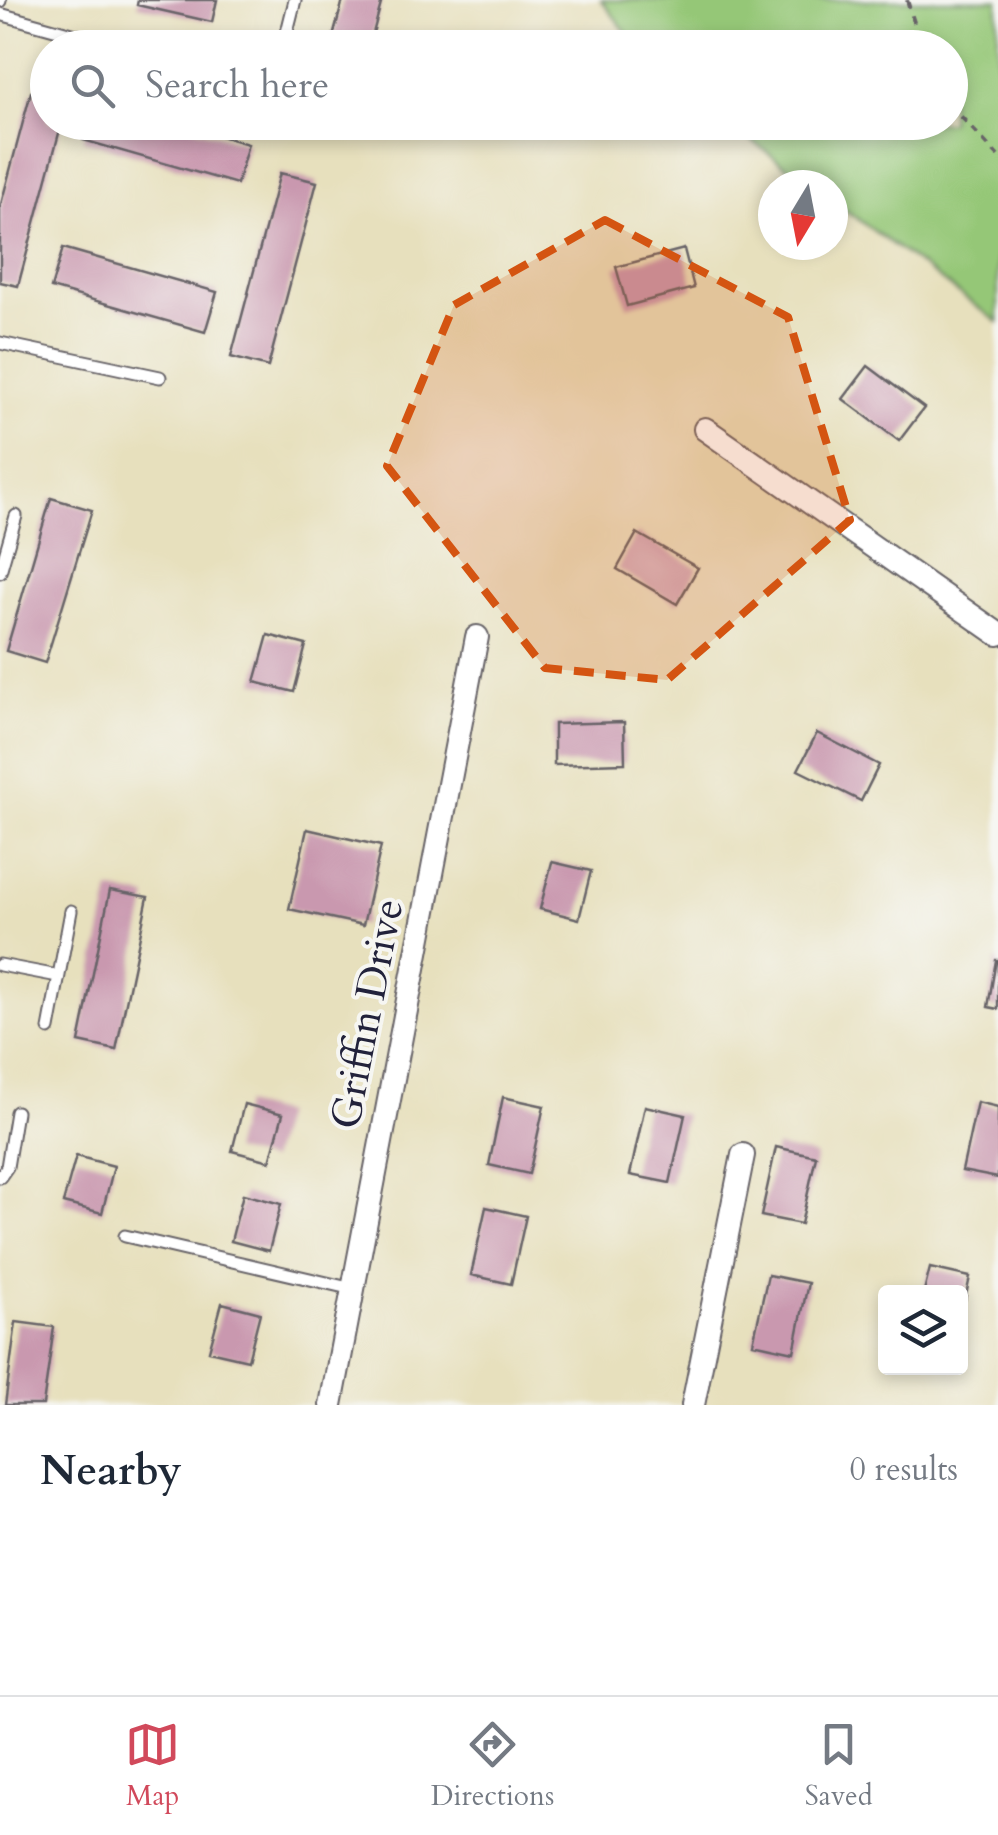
<!DOCTYPE html>
<html lang="en">
<head>
<meta charset="utf-8">
<style>
	body { margin:0; font-family:Cardo,serif; background:#f6f6f7; color:#1f2937 }
	.controls { position:absolute; right:30px; bottom:30px; display:grid; overflow:hidden; border-radius:10px; box-shadow:0 5px 15px #0003 }
	.controls button { width:90px; height:90px; display:grid; place-items:center; padding:0; border:0; border-bottom:2px solid #e0e1e3; background:#fff; color:#1f2937; font:50px sans-serif }
	.compass { position:absolute; left:758px; top:170px; width:90px; height:90px; border-radius:50%; background:#fff; box-shadow:0 5px 15px #0003; rotate:190deg }
	.list { margin:0; padding:0; list-style:none }
	h2 { display:flex; justify-content:space-between; align-items:center; height:130px; margin:0; padding:0 40px; font-size:42px }
	h2 small { font-size:32px; font-weight:400; color:#747a83 }
	.icon { flex:none; width:55px; height:55px; fill:none; stroke:currentColor; stroke-width:2; stroke-linecap:round; stroke-linejoin:round }
	.map { position:relative; flex:none; width:998px; height:1405px; overflow:hidden }
	.search { position:absolute; background:#fff; box-shadow:0 5px 15px #0003; left:30px; right:30px; top:30px; height:110px; display:flex; align-items:center; gap:25px; box-sizing:border-box; padding:0 35px; border-radius:55px; color:#747a83; font-size:38px }
	.sheet { height:290px; background:#fff }
	nav { display:flex; justify-content:space-around; align-items:center; box-sizing:border-box; height:140px; border-top:2px solid #e0e1e3; background:#fff; font-size:28px; color:#747a83 }
	nav a { display:grid; justify-items:center; gap:5px }
	nav .on { color:#d1495b }
	.map>svg:first-child { display:block }
	.green { fill:#95c777; stroke:#5c7459; stroke-width:2.5 }
	.building { fill:#c998af }
	.lines { fill:none; stroke-linecap:round; stroke-linejoin:round }
	.service-casing { stroke:#676468; stroke-width:15 }
	.minor-casing { stroke:#676468; stroke-width:26 }
	.path { stroke:#676468; stroke-width:4; stroke-dasharray:8 8; stroke-linecap:butt }
	.service { stroke:#fff; stroke-width:11 }
	.minor { stroke:#fff; stroke-width:22 }
	.marked { fill:#d45411; fill-opacity:0.2; stroke:#d45411; stroke-width:8; stroke-dasharray:20 12; stroke-linejoin:round }
	.labels { text-anchor:middle; dominant-baseline:central; stroke-width:8; stroke-linejoin:round; paint-order:stroke }
	.street-label { font-size:42px; fill:#22223b; stroke:#f6f6f2 }
</style>
</head>
<body>
<div class="map">
<svg width="998" height="1405" viewBox="0 0 998 1405">
	<rect width="100%" height="100%" fill="#f6f6f2"/>
	<filter id="ink" filterUnits="userSpaceOnUse"><feTurbulence type="fractalNoise" baseFrequency=".01" numOctaves="2"/><feDisplacementMap in="SourceGraphic" scale="20" xChannelSelector="R" yChannelSelector="G"/><feConvolveMatrix kernelMatrix="1 2 1 2 8 2 1 2 1" color-interpolation-filters="sRGB"/></filter>
	<filter id="wash" filterUnits="userSpaceOnUse"><feTurbulence type="fractalNoise" baseFrequency=".0048" numOctaves="4" result="noise"/><feDisplacementMap in="SourceGraphic" scale="40" xChannelSelector="R" yChannelSelector="G"/><feGaussianBlur stdDeviation="2.25" result="paint"/><feColorMatrix in="noise" values="0 0 0 0 0 0 0 0 0 0 0 0 0 0 0 0 0 1.4 0 .05"/><feComposite in="paint" operator="in"/></filter>
	<g filter="url(#wash)">
		<rect width="100%" height="100%" fill="#e7e0bd"/>
		<path class="green" d="M 601,0 L 998,0 L 998,322 L 833,201 L 833,185 L 812,185 L 728,123 L 950,122 L 950,48 L 638,47 Z"/>
		<g id="blocks">
			<path class="building" d="M 138,0 L 217,0 L 212,22 L 137,5 Z
				M 343,0 L 382,0 L 369,48 L 330,48 Z
				M 31,92 L 48,96 L 48,122 L 62,122 L 18,286 L 0,282 L 0,208 Z
				M 88,122 L 173,122 L 248,144 L 237,184 L 83,140 Z
				M 280,173 L 317,182 L 268,367 L 231,357 Z
				M 63,248 L 217,292 L 205,332 L 51,288 Z
				M 684,249 L 694,288 L 627,306 L 616,267 Z
				M 868,366 L 924,408 L 899,441 L 843,399 Z
				M 51,498 L 92,510 L 45,663 L 6,651 Z
				M 637,533 L 698,568 L 677,604 L 617,569 Z
				M 268,635 L 306,645 L 294,692 L 255,682 Z
				M 624,722 L 625,763 L 554,765 L 554,724 Z
				M 817,733 L 879,765 L 861,801 L 798,770 Z
				M 307,829 L 381,846 L 363,925 L 289,909 Z
				M 552,862 L 591,871 L 579,919 L 540,909 Z
				M 110,890 L 148,897 L 116,1050 L 79,1042 Z
				M 996,960 L 998,960 L 998,1009 L 988,1007 Z
				M 503,1097 L 544,1106 L 529,1174 L 489,1165 Z
				M 977,1102 L 998,1107 L 998,1178 L 962,1171 Z
				M 244,1104 L 283,1114 L 270,1161 L 232,1151 Z
				M 645,1106 L 685,1115 L 670,1183 L 630,1175 Z
				M 776,1147 L 816,1156 L 801,1224 L 761,1216 Z
				M 76,1156 L 114,1166 L 102,1213 L 63,1203 Z
				M 243,1194 L 281,1204 L 269,1251 L 231,1241 Z
				M 486,1207 L 526,1216 L 511,1284 L 471,1275 Z
				M 930,1268 L 970,1277 L 962,1314 L 960,1292 L 924,1292 Z
				M 768,1275 L 808,1283 L 794,1352 L 753,1343 Z
				M 222,1303 L 260,1313 L 248,1360 L 209,1351 Z
				M 16,1322 L 54,1327 L 43,1405 L 5,1405 Z"/>
		</g>
	</g>
	<g filter="url(#ink)">
		<use href="#blocks" fill-opacity="0" stroke="#676468" stroke-width="2.5"/>
		<g class="lines">
			<defs>
				<path id="service" d="M 0,1 L 0,0
					M 0,14 L 123,48
					M 283,48 L 295,0
					M 0,343 L 160,377
					M 0,572 L 16,516
					M 0,965 L 58,976
					M 49,1029 L 71,911
					M 0,1177 L 7,1167 L 16,1112
					M 125,1236 L 353,1289"/>
				<path id="minor" d="M 705,429 L 998,634
					M 331,1405 L 477,637
					M 693,1405 L 743,1155"/>
			</defs>
			<use href="#service" class="service-casing"/>
			<use href="#minor" class="minor-casing"/>
			<path class="path" d="M 907,0 L 922,48
				M 950,105 L 998,156"/>
			<use href="#service" class="service"/>
			<use href="#minor" class="minor"/>
		</g>
	</g>
	<path class="marked" d="M 605,220 L 788,317 L 850,520 L 667,680 L 545,668 L 387,466 L 454,305 Z"/>
	<g class="labels">
		<g class="street-label">
			<text transform="translate(367 1014) rotate(-79)">Griffin Drive</text>
		</g>
	</g>
</svg>
<div class="controls">
<button><svg class="icon" aria-label="layers" viewBox="0 0 24 24"><path d="M12 4l9 5-9 5-9-5zM3 14l9 5 9-5"/></svg></button>
</div>
<svg class="compass" viewBox="-18 -18 36 36"><path d="M0-13l5 13h-10z" fill="#e53935"/><path d="M0 13l5-13h-10z" fill="#747a83"/></svg>
<div class="search"><svg class="icon" aria-label="search" viewBox="0 0 24 24"><circle cx="10" cy="10" r="6"/><path d="M15 15l6 6"/></svg>Search here</div>
</div>
<section class="sheet">
<h2>Nearby<small>0 results</small></h2>
<ul class="list">
</ul>
</section>
<nav>
<a class="on"><svg class="icon" aria-label="map" viewBox="0 0 24 24"><path d="M3 6l6-2 6 2 6-2v14l-6 2-6-2-6 2zM9 4v14M15 6v14"/></svg>Map</a>
<a><svg class="icon" aria-label="directions" viewBox="0 0 24 24"><path d="M12 3l9 9-9 9-9-9zM9 14v-3h6M13 9l2 2-2 2"/></svg>Directions</a>
<a><svg class="icon" aria-label="saved" viewBox="0 0 24 24"><path d="M7 4h10v16l-5-4-5 4z"/></svg>Saved</a>
</nav>
</body>
</html>
